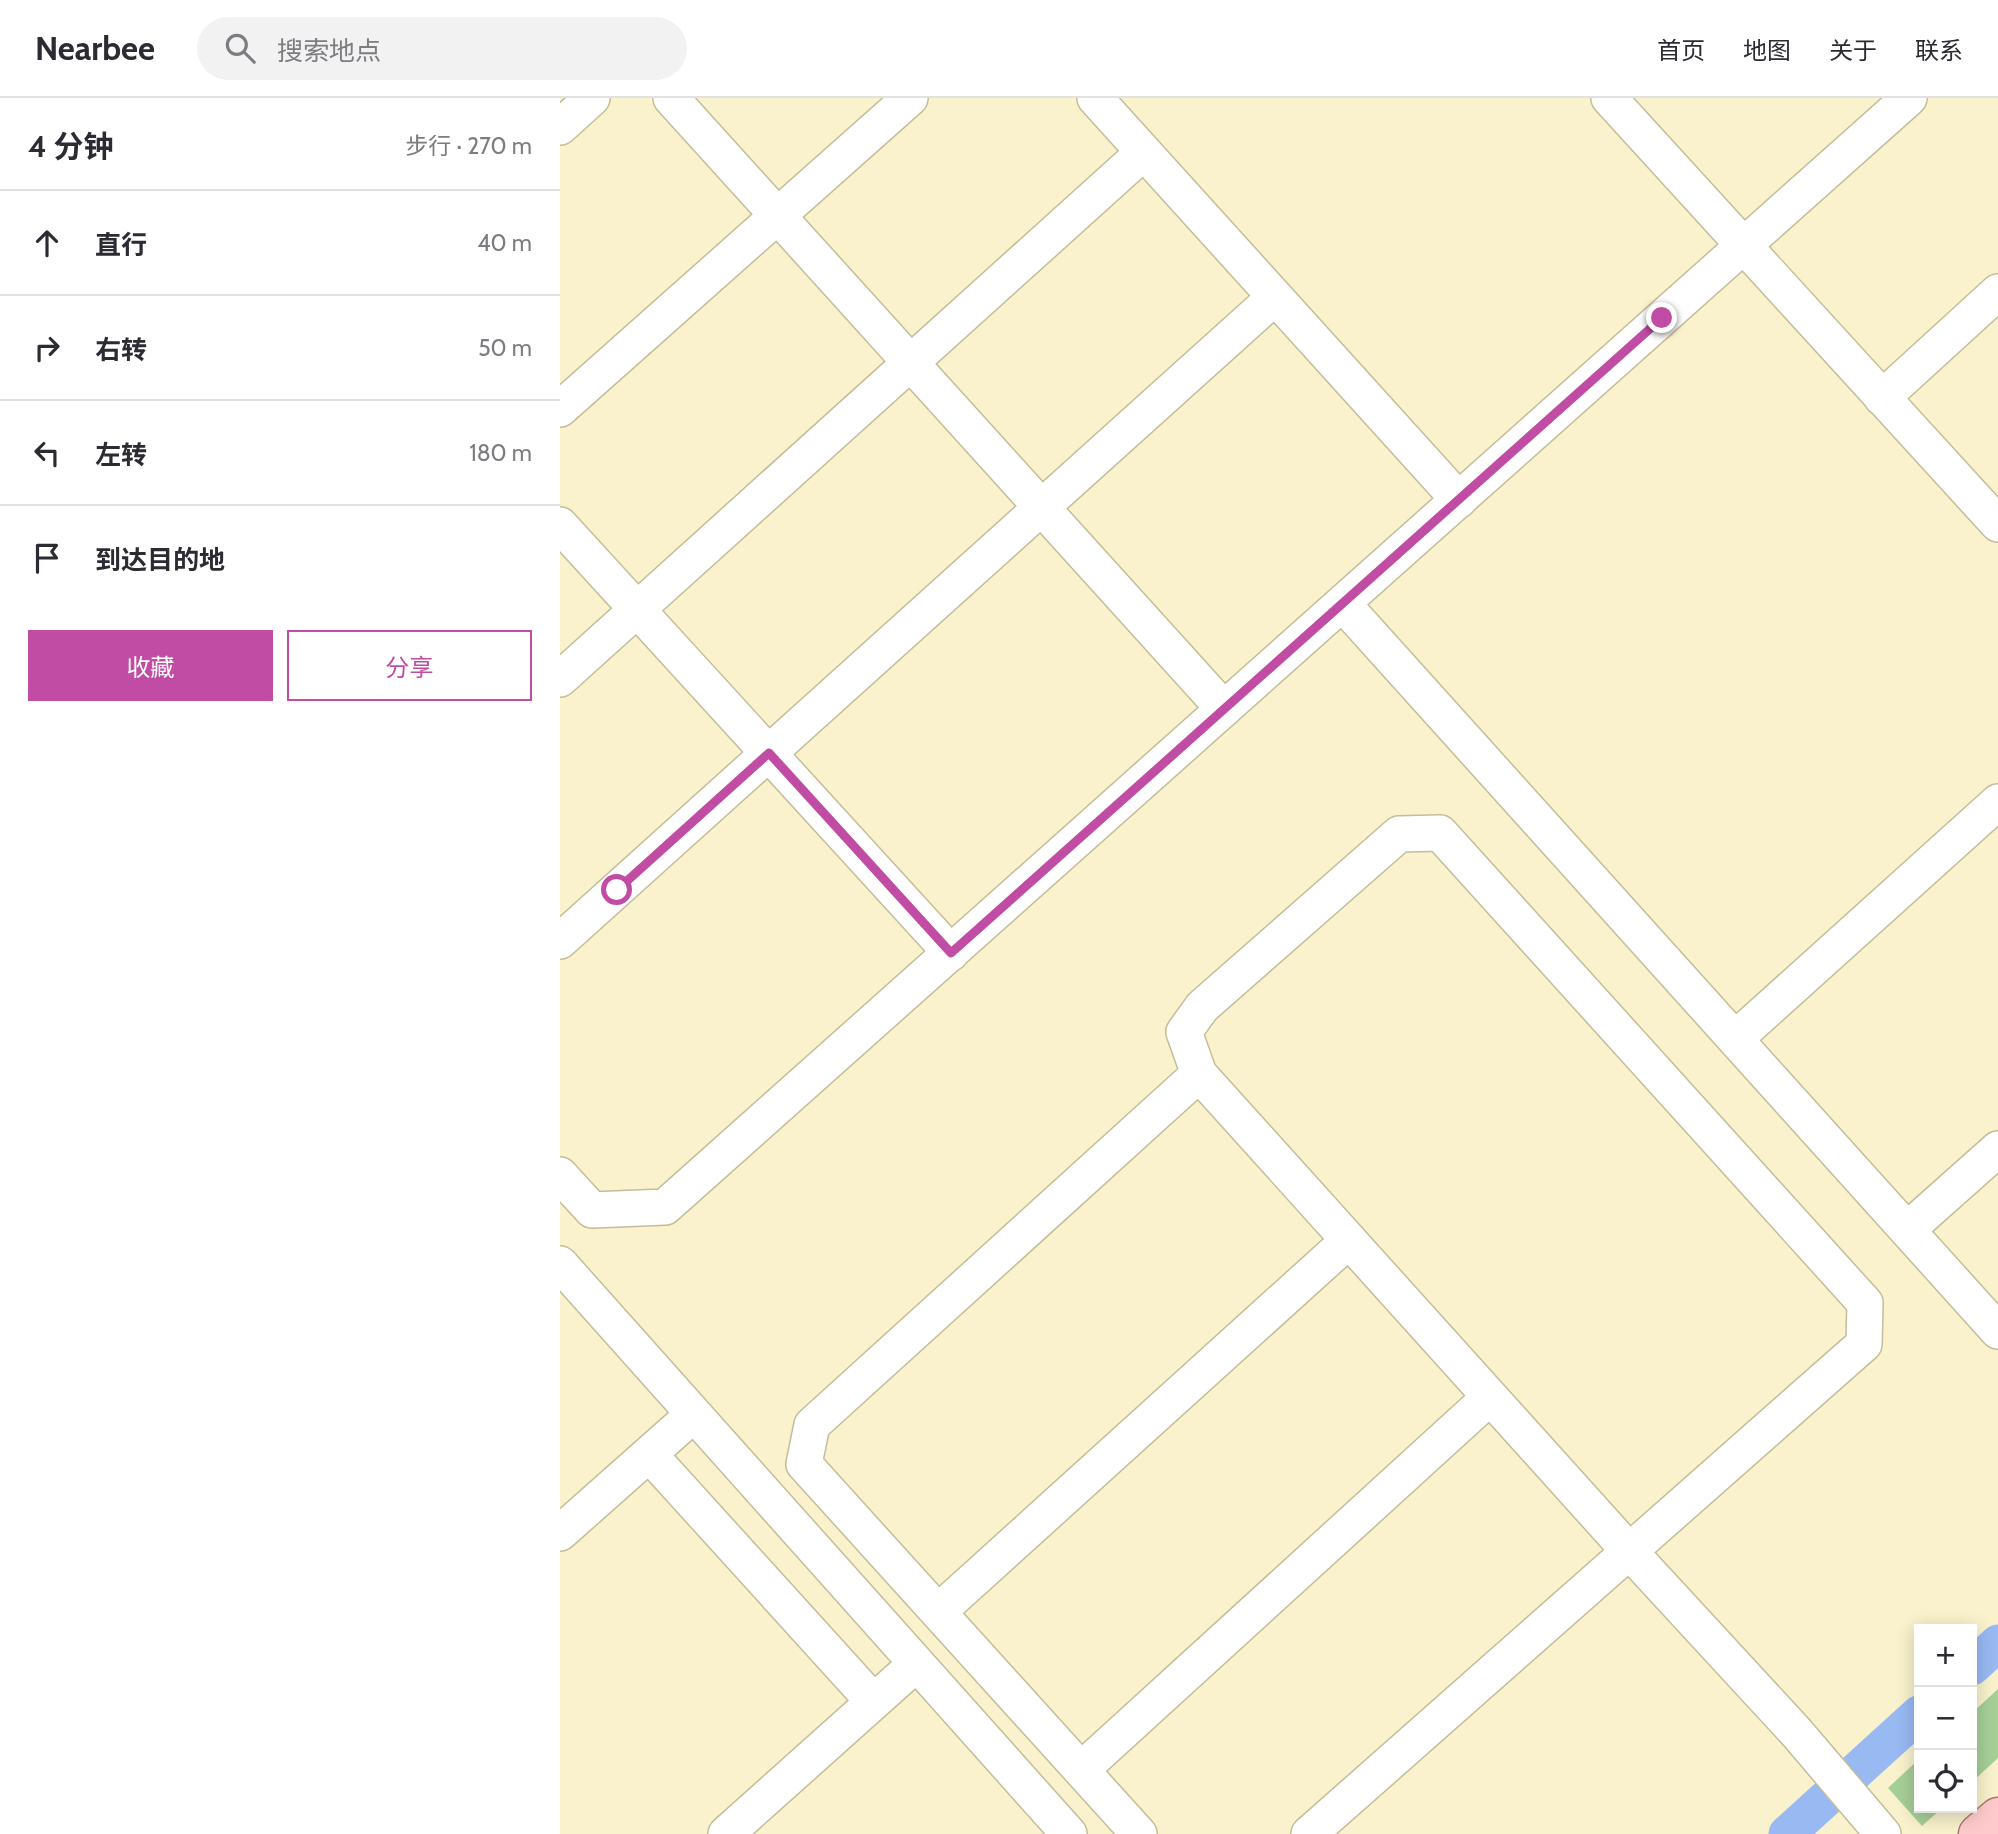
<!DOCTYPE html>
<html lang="zh">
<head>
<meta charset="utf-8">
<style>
	body { margin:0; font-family:Cabin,"Noto Sans SC",sans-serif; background:#f2f2f3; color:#2b2b33 }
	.controls { position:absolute; right:21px; bottom:21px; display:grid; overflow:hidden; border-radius:0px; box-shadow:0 4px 18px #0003 }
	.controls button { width:63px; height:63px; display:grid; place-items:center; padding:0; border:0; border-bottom:2px solid #e1e1e2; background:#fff; color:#2b2b33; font:35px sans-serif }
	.stop { position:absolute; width:21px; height:21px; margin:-16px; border:5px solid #c04ca4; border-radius:50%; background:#fff }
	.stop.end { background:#c04ca4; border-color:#fff; box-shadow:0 2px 7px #0008 }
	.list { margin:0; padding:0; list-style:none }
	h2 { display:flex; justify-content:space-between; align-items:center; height:91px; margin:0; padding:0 28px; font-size:30px }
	h2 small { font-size:23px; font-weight:400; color:#7c7c81 }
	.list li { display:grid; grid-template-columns:46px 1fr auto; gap:21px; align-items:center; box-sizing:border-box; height:105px; padding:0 28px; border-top:2px solid #e1e1e2 }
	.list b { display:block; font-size:26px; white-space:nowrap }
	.list em { font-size:23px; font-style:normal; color:#7c7c81 }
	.actions { display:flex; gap:14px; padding:21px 28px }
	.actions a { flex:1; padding:16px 0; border:2px solid #c04ca4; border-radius:0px; text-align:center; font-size:24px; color:#c04ca4 }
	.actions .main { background:#c04ca4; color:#fff }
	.icon { flex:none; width:38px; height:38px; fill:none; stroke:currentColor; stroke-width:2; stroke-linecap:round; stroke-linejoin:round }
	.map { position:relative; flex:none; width:1438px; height:1736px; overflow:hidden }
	header { display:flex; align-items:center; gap:42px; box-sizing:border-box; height:98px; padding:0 35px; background:#fff; border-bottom:2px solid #e1e1e2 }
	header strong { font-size:33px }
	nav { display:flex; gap:38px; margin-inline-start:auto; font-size:24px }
	.search { width:490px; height:63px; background:#f2f2f3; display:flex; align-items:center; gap:18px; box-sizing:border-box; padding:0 24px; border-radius:38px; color:#7c7c81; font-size:26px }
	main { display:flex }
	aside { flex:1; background:#fff }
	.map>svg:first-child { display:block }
	.green { fill:#a6cf96 }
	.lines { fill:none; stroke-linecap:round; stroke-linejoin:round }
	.canal { stroke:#98b9f2; stroke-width:37 }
	.minor-casing { stroke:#c4bd99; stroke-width:38 }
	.major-casing { stroke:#b07672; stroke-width:41 }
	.minor { stroke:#fff; stroke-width:35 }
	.major { stroke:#ffcacb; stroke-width:38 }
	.route { stroke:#c04ca4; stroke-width:9 }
</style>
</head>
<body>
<header>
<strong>Nearbee</strong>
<div class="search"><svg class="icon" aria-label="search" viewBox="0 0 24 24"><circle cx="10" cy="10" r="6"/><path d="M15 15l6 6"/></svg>搜索地点</div>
<nav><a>首页</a><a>地图</a><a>关于</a><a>联系</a></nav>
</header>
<main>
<aside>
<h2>4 分钟<small>步行 · 270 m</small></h2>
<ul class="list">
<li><svg class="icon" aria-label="ahead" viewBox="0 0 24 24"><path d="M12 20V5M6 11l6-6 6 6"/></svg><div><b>直行</b></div><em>40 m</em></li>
<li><svg class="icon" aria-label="right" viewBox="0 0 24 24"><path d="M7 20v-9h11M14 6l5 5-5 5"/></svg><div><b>右转</b></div><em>50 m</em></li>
<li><svg class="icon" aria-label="left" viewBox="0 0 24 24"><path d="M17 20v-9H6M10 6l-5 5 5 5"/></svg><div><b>左转</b></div><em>180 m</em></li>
<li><svg class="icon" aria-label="arrive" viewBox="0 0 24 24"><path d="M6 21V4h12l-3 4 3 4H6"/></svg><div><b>到达目的地</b></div></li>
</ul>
<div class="actions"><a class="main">收藏</a><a>分享</a></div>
</aside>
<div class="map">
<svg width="1438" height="1736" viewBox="0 0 1438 1736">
	<rect width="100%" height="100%" fill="#f9f2cc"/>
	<path class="green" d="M 1438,1591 L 1438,1660 L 1412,1684 L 1412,1615 Z
		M 1359,1661 L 1359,1710 L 1382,1710 L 1362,1728 L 1328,1690 Z"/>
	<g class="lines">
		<path class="canal" d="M 1412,1569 L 1438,1545
			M 1227,1736 L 1359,1616"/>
		<defs>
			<path id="minor" d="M 111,0 L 664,611
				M 535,0 L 899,402
				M 1049,0 L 1438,426
				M 0,29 L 32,0
				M 1322,300 L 1438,194
				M 0,311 L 350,0
				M 0,427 L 391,855
				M 783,506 L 1438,1233
				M 0,581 L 584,54
				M 0,843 L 715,199
				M 1175,941 L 1438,704
				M 0,1077 L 32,1112 L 105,1109 L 1349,0
				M 1347,1132 L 1438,1051
				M 0,1166 L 509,1736
				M 89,1356 L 313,1603
				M 0,1435 L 134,1316
				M 378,1514 L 789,1142
				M 521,1672 L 930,1299
				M 166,1736 L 356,1566
				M 579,1736 L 244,1366 L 252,1327 L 639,976
				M 749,1736 L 1304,1246 L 1305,1205 L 880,735 L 839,736 L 642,909 L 624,934 L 639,976 L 1070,1454 L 1237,1635 L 1323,1736"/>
			<path id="major" d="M 1418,1736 L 1438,1719"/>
		</defs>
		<use href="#minor" class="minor-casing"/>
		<use href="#major" class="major-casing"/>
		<use href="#minor" class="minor"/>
		<use href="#major" class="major"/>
	</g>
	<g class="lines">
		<path class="route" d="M 57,792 L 209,655 L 391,855 L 1102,220"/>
	</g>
</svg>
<div class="controls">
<button>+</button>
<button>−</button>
<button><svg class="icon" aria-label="locate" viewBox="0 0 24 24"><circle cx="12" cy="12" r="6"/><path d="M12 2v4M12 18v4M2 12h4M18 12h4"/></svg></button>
</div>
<div class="stop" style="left:57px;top:792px"></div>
<div class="stop end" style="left:1102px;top:220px"></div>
</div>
</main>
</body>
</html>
